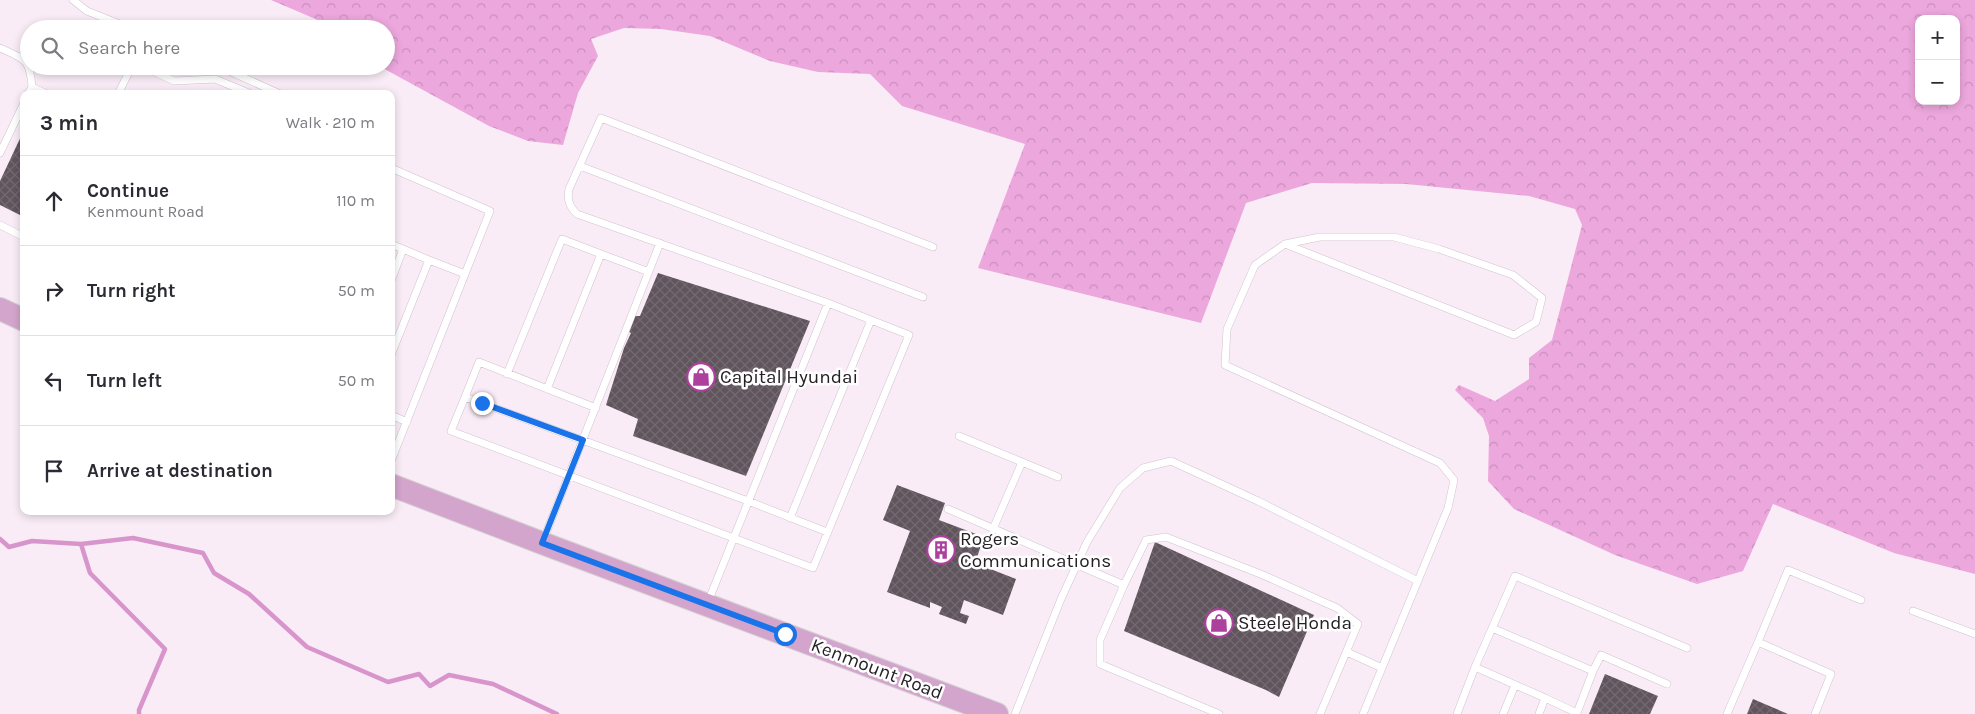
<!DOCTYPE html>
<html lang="en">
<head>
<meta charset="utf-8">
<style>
	body { margin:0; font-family:Karla,sans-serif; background:#f7f7f7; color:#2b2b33 }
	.controls { position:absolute; right:15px; top:15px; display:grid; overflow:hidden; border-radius:10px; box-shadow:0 2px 8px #0003 }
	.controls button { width:45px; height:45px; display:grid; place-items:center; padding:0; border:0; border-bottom:1px solid #e1e1e2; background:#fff; color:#2b2b33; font:25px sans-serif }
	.stop { position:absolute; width:15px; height:15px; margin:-11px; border:4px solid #1a73e8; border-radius:50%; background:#fff }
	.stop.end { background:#1a73e8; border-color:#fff; box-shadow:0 1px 5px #0008 }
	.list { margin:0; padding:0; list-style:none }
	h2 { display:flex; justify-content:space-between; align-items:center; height:65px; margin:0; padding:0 20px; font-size:21px }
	h2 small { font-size:16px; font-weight:400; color:#7c7c81 }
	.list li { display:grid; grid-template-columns:32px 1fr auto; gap:15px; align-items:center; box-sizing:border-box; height:90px; padding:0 20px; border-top:1px solid #e1e1e2 }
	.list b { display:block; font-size:19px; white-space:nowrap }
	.list p { margin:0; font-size:16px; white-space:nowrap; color:#7c7c81 }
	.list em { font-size:16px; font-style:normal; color:#7c7c81 }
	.icon { flex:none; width:28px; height:28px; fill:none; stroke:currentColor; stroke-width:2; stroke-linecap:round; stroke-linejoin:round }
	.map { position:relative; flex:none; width:1975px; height:714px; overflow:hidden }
	.search { position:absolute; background:#fff; box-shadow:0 2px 8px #0003; left:20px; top:20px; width:375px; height:55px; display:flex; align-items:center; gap:12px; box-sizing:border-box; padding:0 18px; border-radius:28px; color:#7c7c81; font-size:19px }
	.panel { position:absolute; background:#fff; box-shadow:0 2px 8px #0003; left:20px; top:90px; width:375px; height:425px; border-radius:10px }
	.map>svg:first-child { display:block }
	.forest { fill:url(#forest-crowns); fill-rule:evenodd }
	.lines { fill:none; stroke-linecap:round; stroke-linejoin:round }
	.stream { stroke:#d895cb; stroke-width:4.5 }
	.building { fill:url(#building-cross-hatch) }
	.lane-casing { stroke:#d1c3cd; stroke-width:8 }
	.primary-casing { stroke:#d3d2d3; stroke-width:24 }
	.lane { stroke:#fff; stroke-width:7 }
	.primary { stroke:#d4a5cc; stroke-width:22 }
	.route { stroke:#1a73e8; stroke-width:6 }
	.labels { text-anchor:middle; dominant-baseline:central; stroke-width:5; stroke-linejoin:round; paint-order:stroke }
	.poi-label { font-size:19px; fill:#252024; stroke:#fefefe; text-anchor:start }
	.street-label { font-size:19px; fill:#252024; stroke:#fefefe }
</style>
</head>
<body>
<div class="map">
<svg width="1975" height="714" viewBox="0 0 1975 714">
	<defs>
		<pattern id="forest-crowns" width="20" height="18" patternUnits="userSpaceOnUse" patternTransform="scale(1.25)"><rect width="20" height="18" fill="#eca7dd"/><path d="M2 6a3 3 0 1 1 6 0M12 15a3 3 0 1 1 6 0" fill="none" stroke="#ca8fbe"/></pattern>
		<pattern id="building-cross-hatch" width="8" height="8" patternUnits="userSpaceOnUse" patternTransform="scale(1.25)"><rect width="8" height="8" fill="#60545d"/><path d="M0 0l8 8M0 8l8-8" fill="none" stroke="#736970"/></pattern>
	</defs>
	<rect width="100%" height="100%" fill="#f9ecf6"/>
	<path class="forest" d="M 271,0 L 1975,0 L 1975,574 L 1894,553 L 1773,504 L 1743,571 L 1697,584 L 1615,555 L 1514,509 L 1488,481 L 1489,436 L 1483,418 L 1455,390 L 1459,385 L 1495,401 L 1529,379 L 1529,358 L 1552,340 L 1582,225 L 1575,209 L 1529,196 L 1406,184 L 1312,183 L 1246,203 L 1201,323 L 978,268 L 1025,144 L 902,106 L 870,74 L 818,72 L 770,61 L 710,36 L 661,29 L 624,28 L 591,39 L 598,56 L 578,93 L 563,145 L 528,141 L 489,126 L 379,66 L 386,66 L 386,29 L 339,29 ZM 1919,19 L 1956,19 L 1956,101 L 1919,101 Z"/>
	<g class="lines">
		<path class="stream" d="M 0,539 L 9,547 L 32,541 L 81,544 L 133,538 L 203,553 L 214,573 L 249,594 L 307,647 L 388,682 L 419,674 L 430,686 L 449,675 L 493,684 L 557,714
			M 81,544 L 90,573 L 165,649 L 139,710 L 139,714"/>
	</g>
	<path class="building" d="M 24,130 L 24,217 L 0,205 L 0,181 Z
		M 658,273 L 810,321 L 746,476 L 633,436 L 638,419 L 606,405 L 624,348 L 631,333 L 626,330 L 634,316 L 640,316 Z
		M 897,485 L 945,503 L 939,520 L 984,537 L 975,563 L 1016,579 L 1003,615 L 964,600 L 960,613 L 969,616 L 966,624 L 939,614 L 942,607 L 930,602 L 930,608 L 887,592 L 910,531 L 883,520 Z
		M 1155,542 L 1314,615 L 1279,697 L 1266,690 L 1124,631 Z
		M 1605,674 L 1658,696 L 1650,714 L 1589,714 Z
		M 1753,699 L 1788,714 L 1747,714 Z"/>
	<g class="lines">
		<defs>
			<path id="lane" d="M 73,0 L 87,11 L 132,29
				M 0,48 C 24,59 30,58 32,87
				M 142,66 L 174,81 L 215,79 L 251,94
				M 218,66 L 280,94
				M 28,94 L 32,87 L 47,94
				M 118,94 L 132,66
				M 0,153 L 24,103
				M 580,166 L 923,297
				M 391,168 L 490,211 L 465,274
				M 0,225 L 24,237
				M 391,244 L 429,260
				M 1285,244 L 1320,237 L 1394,237 L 1439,249 L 1513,275 L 1542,298 L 1536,322 L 1514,335 L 1285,244 L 1255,265 L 1227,329 L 1225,365 L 1440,463 L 1454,480 L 1448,508 L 1363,714
				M 391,281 L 403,249
				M 391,355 L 429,260 L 465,274 L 391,461
				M 507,374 L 562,239 L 601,254
				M 547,389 L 601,254 L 649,272
				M 465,397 L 479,362 L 596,408
				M 391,415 L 407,422
				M 959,436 L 1022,462
				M 948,509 L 1124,585 L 1146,540 L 1166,537 L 1263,575 L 1337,608 L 1358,624 L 1320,714
				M 790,518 L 871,320
				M 993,529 L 1022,462 L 1058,477
				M 827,532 L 748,501 L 465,397 L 451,431 L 813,568 L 909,335 L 828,303 L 577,214 C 569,206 567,200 569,189 L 601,118 L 933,247
				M 543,541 L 660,243
				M 1124,585 L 1100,640 L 1100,664 L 1219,714
				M 708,602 L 828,303
				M 1913,611 L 1975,634
				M 1492,628 L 1593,671 L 1577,713 L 1545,698
				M 1758,642 L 1788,570 L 1861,600
				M 1347,652 L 1382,668
				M 1475,667 L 1515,576 L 1687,648
				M 1593,671 L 1601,655 L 1667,684
				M 1015,714 L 1061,599 L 1087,542 L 1120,488 L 1143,468 L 1171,461 L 1258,501 L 1418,581
				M 1457,714 L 1475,667 L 1545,698 L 1539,714
				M 1503,714 L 1515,685
				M 1727,714 L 1758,642 L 1831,674 L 1815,714"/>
			<path id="primary" d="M 0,309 L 24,320
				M 391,485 L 542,543 L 997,714"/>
		</defs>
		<use href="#lane" class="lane-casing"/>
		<use href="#primary" class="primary-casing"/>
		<use href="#lane" class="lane"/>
		<use href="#primary" class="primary"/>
	</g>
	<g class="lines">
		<path class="route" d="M 482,403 L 583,440 L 542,543 L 785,634"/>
	</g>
	<defs>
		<symbol id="shop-ring" viewBox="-11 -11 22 22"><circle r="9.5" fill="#fefefe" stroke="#ad3f9d" stroke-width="1.5"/><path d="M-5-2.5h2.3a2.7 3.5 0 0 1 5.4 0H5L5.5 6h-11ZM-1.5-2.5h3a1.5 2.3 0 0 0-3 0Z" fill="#ad3f9d"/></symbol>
		<symbol id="building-ring" viewBox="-11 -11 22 22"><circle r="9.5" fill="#fefefe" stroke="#ad3f9d" stroke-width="1.5"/><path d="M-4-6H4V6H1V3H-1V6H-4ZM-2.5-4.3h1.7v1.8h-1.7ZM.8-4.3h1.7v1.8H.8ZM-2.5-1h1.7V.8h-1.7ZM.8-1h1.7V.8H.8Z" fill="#ad3f9d"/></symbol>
	</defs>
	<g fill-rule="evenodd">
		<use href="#shop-ring" x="685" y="361" width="32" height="32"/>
		<use href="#building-ring" x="925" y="534" width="32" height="32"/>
		<use href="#shop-ring" x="1203" y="607" width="32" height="32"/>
	</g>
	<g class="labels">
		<g class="poi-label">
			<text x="720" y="377">Capital Hyundai</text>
			<text x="960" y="539">Rogers<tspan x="960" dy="22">Communications</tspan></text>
			<text x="1238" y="623">Steele Honda</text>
		</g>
		<g class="street-label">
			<text transform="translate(877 669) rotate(21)">Kenmount Road</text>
		</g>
	</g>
</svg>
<div class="controls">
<button>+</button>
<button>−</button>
</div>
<div class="stop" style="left:785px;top:634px"></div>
<div class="stop end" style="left:482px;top:403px"></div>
<div class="search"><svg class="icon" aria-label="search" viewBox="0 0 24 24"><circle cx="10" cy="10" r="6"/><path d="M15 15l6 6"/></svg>Search here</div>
<section class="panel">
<h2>3 min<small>Walk · 210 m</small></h2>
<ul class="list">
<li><svg class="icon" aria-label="ahead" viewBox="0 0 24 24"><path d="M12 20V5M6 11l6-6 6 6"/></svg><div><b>Continue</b><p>Kenmount Road</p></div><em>110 m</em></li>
<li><svg class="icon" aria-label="right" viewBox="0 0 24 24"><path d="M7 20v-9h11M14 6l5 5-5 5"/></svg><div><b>Turn right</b></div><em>50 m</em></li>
<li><svg class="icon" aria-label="left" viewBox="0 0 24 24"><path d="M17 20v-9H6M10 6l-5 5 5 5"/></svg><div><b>Turn left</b></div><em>50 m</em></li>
<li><svg class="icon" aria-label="arrive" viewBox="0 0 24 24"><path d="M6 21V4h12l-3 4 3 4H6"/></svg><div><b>Arrive at destination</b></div></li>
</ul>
</section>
</div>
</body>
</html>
